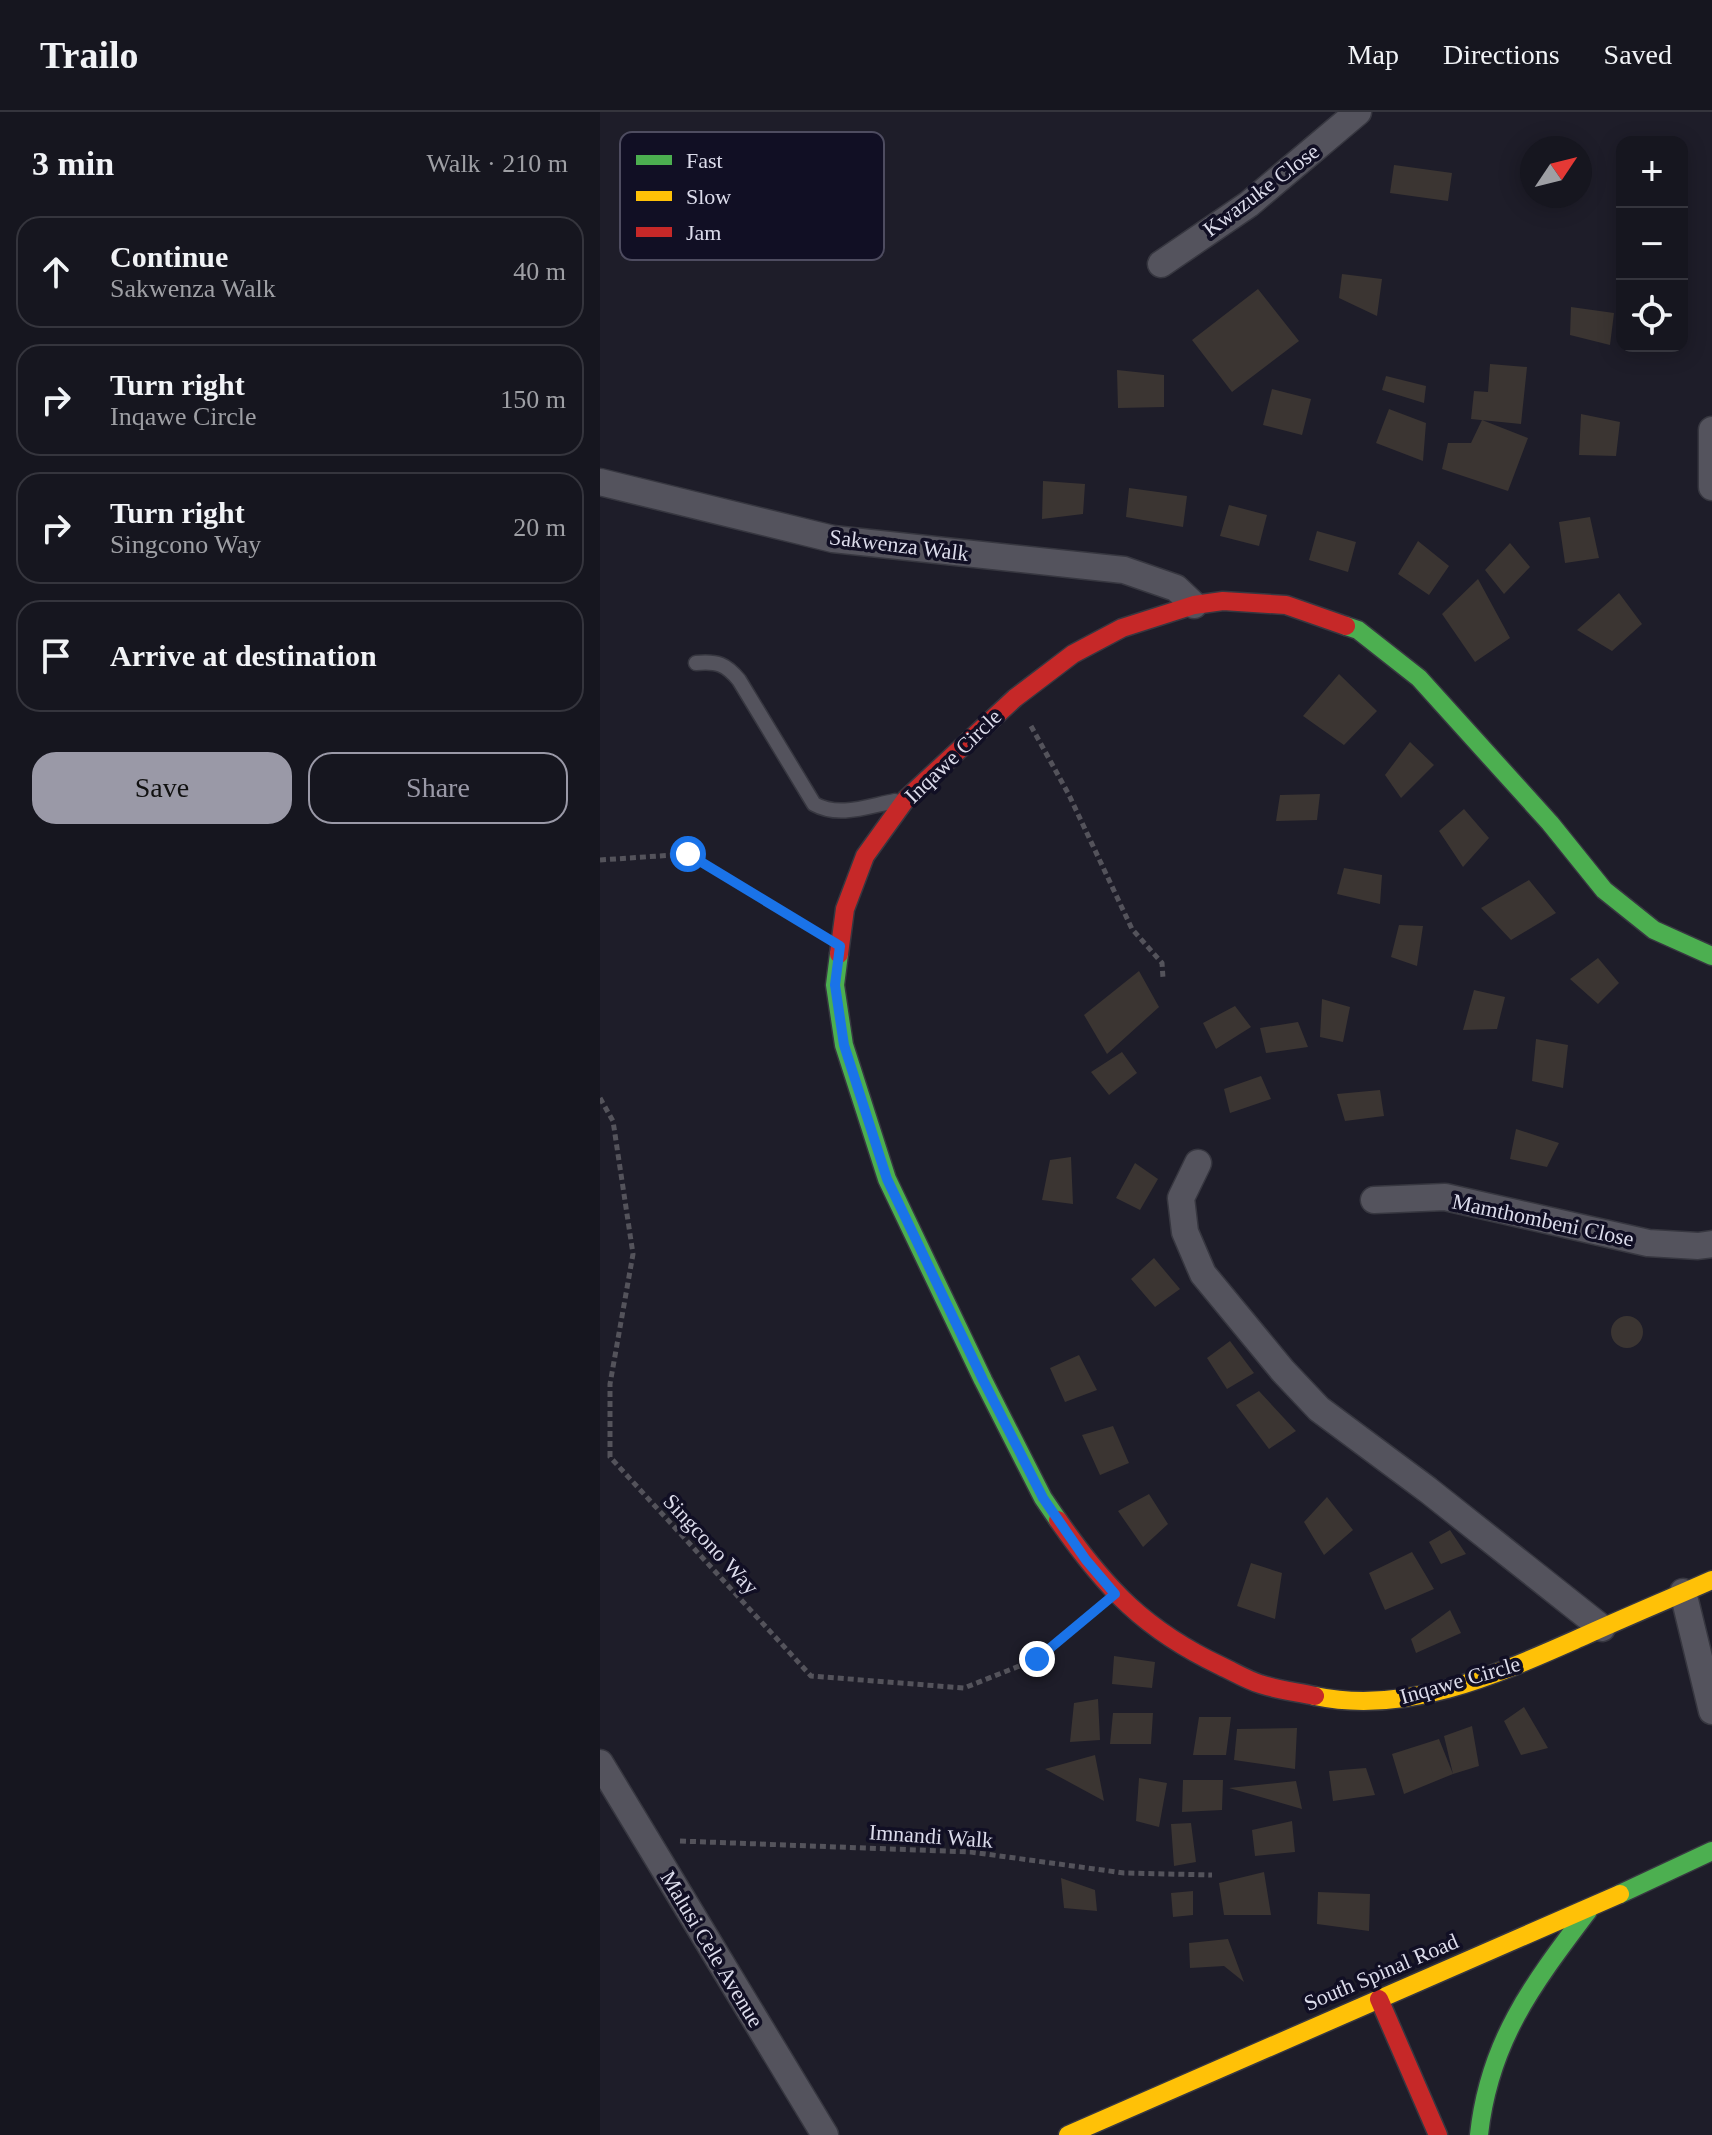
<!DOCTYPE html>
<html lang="en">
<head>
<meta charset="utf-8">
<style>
	body { margin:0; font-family:Georgia,serif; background:#23232c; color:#f1f3f6 }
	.controls { position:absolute; right:24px; top:24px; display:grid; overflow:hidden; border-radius:16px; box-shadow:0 4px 20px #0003 }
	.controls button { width:72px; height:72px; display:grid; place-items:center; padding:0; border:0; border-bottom:2px solid #35353d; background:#16161f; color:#f1f3f6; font:40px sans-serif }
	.compass { position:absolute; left:920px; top:24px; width:72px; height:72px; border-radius:50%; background:#16161f; box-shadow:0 4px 20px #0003; rotate:55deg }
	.stop { position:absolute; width:24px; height:24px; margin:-18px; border:6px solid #1a73e8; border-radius:50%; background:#fff }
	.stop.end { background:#1a73e8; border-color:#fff; box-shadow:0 2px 8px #0008 }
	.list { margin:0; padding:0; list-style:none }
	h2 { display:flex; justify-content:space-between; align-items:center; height:104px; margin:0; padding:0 32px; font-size:34px }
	h2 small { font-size:26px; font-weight:400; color:#9e9fa4 }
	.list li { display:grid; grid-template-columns:52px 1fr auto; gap:24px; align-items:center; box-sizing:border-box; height:112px; margin:0 16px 16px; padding:0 16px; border:2px solid #35353d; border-radius:24px }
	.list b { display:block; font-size:30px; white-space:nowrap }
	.list p { margin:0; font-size:26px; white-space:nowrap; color:#9e9fa4 }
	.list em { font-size:26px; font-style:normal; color:#9e9fa4 }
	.actions { display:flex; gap:16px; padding:24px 32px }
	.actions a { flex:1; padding:18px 0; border:2px solid #9a99a7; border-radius:24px; text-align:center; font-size:28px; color:#9a99a7 }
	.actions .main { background:#9a99a7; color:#111 }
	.icon { flex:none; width:44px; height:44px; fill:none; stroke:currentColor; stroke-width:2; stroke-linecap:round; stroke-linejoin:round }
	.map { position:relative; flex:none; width:1112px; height:2023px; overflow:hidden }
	header { display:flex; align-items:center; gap:48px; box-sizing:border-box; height:112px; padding:0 40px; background:#16161f; border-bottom:2px solid #35353d }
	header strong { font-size:38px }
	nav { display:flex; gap:44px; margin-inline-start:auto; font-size:28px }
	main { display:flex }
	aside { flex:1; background:#16161f }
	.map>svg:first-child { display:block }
	.building { fill:#3b3532 }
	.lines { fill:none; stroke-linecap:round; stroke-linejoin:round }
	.lane-casing { stroke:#373740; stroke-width:17 }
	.street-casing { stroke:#373740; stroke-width:29 }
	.fast-casing { stroke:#373740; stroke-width:21 }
	.slow-casing { stroke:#373740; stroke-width:21 }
	.jam-casing { stroke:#373740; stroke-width:21 }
	.path { stroke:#54535b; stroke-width:5; stroke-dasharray:6 4; stroke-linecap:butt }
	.lane { stroke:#54535d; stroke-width:14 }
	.street { stroke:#54535d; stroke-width:26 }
	.fast { stroke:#4caf50; stroke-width:18 }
	.slow { stroke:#ffc107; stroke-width:18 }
	.jam { stroke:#c62828; stroke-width:18 }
	.route { stroke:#1a73e8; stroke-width:10 }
	.labels { text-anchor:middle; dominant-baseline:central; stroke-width:7; stroke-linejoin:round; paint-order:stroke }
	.street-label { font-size:22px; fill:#dcdceb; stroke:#110f24 }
	.key { fill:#110f24; stroke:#4e4c60; stroke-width:2 }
	.key-label { font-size:22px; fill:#dcdceb }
</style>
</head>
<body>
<header>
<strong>Trailo</strong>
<nav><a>Map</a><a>Directions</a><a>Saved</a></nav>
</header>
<main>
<aside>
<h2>3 min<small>Walk · 210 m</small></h2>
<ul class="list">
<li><svg class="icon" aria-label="ahead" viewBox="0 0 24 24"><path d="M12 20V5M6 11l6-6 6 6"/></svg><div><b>Continue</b><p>Sakwenza Walk</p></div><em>40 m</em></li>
<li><svg class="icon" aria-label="right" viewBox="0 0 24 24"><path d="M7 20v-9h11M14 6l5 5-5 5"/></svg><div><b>Turn right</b><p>Inqawe Circle</p></div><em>150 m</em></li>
<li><svg class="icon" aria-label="right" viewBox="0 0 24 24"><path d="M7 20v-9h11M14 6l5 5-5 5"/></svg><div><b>Turn right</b><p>Singcono Way</p></div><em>20 m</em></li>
<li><svg class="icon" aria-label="arrive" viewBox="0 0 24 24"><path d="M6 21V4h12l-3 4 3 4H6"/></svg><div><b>Arrive at destination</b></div></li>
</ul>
<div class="actions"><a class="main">Save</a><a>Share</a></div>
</aside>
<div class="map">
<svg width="1112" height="2023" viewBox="0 0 1112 2023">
	<rect width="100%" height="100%" fill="#1e1d29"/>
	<path class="building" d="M 794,53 L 852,61 L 848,89 L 790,81 Z
		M 742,162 L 782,167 L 777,204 L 739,186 Z
		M 658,177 L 699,229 L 632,280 L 592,228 Z
		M 971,195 L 1014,201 L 1010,233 L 970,223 Z
		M 890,252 L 927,255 L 921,312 L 871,307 L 874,279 L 888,280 Z
		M 517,258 L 564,263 L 564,295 L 518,296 Z
		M 786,264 L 826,274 L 824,291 L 782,278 Z
		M 672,277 L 711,287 L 702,323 L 663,313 Z
		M 789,297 L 826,311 L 823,349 L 776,331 Z
		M 981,302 L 1020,310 L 1016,344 L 979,343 Z
		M 882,308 L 928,326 L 908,379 L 842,357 L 848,331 L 871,331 Z
		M 443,369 L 485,372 L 483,402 L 442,407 Z
		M 529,376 L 587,384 L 583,415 L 526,405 Z
		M 629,393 L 667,403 L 659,434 L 620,424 Z
		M 990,405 L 999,446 L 965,451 L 959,410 Z
		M 717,419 L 756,430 L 748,460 L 709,448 Z
		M 818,429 L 849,454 L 829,483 L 798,462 Z
		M 910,431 L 930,455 L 904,482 L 885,458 Z
		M 878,467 L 910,526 L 875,550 L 842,502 Z
		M 1019,481 L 1042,512 L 1012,539 L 977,518 Z
		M 739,562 L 777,599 L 744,633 L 703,604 Z
		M 810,630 L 834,653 L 801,686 L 785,663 Z
		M 720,682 L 717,708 L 676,709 L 680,683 Z
		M 864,697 L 889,726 L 863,755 L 839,719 Z
		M 744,756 L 782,763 L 780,792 L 737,782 Z
		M 929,768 L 956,801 L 911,828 L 881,796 Z
		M 799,813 L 823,814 L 817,854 L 791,845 Z
		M 998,846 L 1019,871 L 998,892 L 970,867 Z
		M 539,859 L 559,895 L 507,942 L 484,903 Z
		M 874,878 L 905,885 L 897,917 L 863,918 Z
		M 722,887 L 750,895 L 743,930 L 720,925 Z
		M 635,894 L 651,915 L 616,937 L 603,911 Z
		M 698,910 L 708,935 L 666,941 L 660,916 Z
		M 936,927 L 968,933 L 963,976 L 932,969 Z
		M 522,940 L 537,961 L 509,983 L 491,960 Z
		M 661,964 L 671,987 L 630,1001 L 624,977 Z
		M 780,978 L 784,1004 L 745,1009 L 737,982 Z
		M 916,1017 L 959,1031 L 947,1055 L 910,1047 Z
		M 471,1045 L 473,1092 L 442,1088 L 450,1048 Z
		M 535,1051 L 558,1067 L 540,1098 L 516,1086 Z
		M 554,1146 L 580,1177 L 555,1195 L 531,1167 Z
		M1011 1220a16 16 0 1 1 32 0a16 16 0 1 1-32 0Z
		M 630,1229 L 654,1261 L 627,1277 L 607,1246 Z
		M 479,1243 L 497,1278 L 465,1290 L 450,1256 Z
		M 659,1279 L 696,1319 L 669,1337 L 636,1293 Z
		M 513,1314 L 529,1351 L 500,1363 L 482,1323 Z
		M 549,1382 L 568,1412 L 543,1435 L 518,1399 Z
		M 727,1385 L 753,1418 L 724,1443 L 704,1410 Z
		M 850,1418 L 866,1442 L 841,1452 L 829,1430 Z
		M 812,1440 L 834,1477 L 785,1498 L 769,1461 Z
		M 651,1451 L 682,1461 L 675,1507 L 637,1494 Z
		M 850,1498 L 861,1521 L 816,1541 L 811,1527 Z
		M 514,1544 L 555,1550 L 552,1576 L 512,1572 Z
		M 498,1587 L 500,1628 L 470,1630 L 474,1591 Z
		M 924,1595 L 948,1636 L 921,1643 L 904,1609 Z
		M 513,1601 L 553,1601 L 551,1632 L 510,1632 Z
		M 599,1605 L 631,1605 L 626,1643 L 593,1643 Z
		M 872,1614 L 879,1654 L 853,1662 L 844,1624 Z
		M 697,1616 L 695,1657 L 634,1648 L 637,1617 Z
		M 839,1627 L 853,1662 L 804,1682 L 792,1642 Z
		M 495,1643 L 504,1689 L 445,1657 Z
		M 766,1656 L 775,1683 L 733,1689 L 729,1659 Z
		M 539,1666 L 567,1671 L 559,1715 L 536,1709 Z
		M 583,1668 L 623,1668 L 622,1698 L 582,1700 Z
		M 696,1669 L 702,1697 L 629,1676 Z
		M 692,1709 L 695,1740 L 655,1744 L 652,1718 Z
		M 591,1711 L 596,1750 L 574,1754 L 571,1712 Z
		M 664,1760 L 671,1803 L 624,1803 L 619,1771 Z
		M 461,1766 L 495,1778 L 497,1799 L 464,1796 Z
		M 593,1779 L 593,1803 L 573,1805 L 571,1781 Z
		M 718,1780 L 770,1782 L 769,1819 L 717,1812 Z
		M 628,1827 L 644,1870 L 624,1854 L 590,1856 L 589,1831 Z"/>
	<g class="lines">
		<defs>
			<path id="lane" d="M 96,551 C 117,549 126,552 139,568 L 214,692 C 239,706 268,694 295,689"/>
			<path id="street" d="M 561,152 L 649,92 L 758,0
				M 1112,318 L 1112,375
				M 0,370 L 233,427 L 524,458 L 576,476 L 594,493
				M 598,1051 L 581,1086 L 585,1120 L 603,1162 L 683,1259 L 719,1297 L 828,1378 L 1002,1516
				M 774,1088 L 845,1085 L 1048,1131 L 1098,1134 L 1112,1132
				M 1083,1480 L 1112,1599
				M 0,1651 L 225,2023"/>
			<path id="fast" d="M 746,514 L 758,518 L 819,566 L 950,711 L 1004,778 L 1054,818 L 1112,844
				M 239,842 L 235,873 L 244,933 L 287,1067 L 383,1268 L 443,1386 L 458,1408
				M 1020,1782 L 1112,1739
				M 879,2023 C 889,1929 933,1872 988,1799"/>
			<path id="slow" d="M 715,1584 C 808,1604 900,1561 984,1524 C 1026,1505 1069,1487 1112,1468
				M 468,2023 L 1020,1782"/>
			<path id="jam" d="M 239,842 L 245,797 L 265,744 L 306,687 L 415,586 L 473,542 L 522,516 L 594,493 L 623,489 L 686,493 L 746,514
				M 458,1408 C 506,1477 545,1518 621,1554 C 634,1560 647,1568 660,1572 C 678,1578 697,1580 715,1584
				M 779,1887 L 838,2023"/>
		</defs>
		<use href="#lane" class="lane-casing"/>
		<use href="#street" class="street-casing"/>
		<use href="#fast" class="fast-casing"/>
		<use href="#slow" class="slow-casing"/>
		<use href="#jam" class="jam-casing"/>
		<path class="path" d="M 431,614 L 469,683 L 532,817 L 562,851 L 563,866
			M 0,748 L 88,742 L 208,815
			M 0,986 L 13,1009 L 33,1142 L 10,1272 L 10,1345 L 211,1564 L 364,1576 L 437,1547 L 489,1503
			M 80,1729 L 371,1740 L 524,1761 L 612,1763"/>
		<use href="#lane" class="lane"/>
		<use href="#street" class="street"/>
		<use href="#fast" class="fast"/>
		<use href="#slow" class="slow"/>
		<use href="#jam" class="jam"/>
	</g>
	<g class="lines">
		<path class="route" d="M 88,742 L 240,834 L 235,873 L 244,933 L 287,1067 L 383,1268 L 443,1386 L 486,1448 L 515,1482 L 437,1547"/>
	</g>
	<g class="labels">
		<g class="street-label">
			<text transform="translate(661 78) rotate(-37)">Kwazuke Close</text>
			<text transform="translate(299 433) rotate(7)">Sakwenza Walk</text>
			<text transform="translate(353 644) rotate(-44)">Inqawe Circle</text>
			<text transform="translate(943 1108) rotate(12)">Mamthombeni Close</text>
			<text transform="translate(111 1432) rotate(47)">Singcono Way</text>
			<text transform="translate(860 1568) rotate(-16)">Inqawe Circle</text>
			<text transform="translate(331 1724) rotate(4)">Imnandi Walk</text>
			<text transform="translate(112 1837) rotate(59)">Malusi Cele Avenue</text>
			<text transform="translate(781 1860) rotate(-23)">South Spinal Road</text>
		</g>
	</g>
	<rect x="20" y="20" width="264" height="128" rx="12" class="key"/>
	<rect x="36" y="43" width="36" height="10" fill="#4caf50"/>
	<rect x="36" y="79" width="36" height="10" fill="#ffc107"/>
	<rect x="36" y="115" width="36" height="10" fill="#c62828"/>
	<g class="key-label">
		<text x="86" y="56">Fast</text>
		<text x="86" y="92">Slow</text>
		<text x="86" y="128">Jam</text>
	</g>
</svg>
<div class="controls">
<button>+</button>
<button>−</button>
<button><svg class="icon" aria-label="locate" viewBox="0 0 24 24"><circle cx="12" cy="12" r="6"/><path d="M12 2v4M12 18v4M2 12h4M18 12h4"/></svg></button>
</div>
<svg class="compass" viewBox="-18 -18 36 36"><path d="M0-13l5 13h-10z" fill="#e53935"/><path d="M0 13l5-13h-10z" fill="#9e9fa4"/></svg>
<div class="stop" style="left:88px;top:742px"></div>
<div class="stop end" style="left:437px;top:1547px"></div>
</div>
</main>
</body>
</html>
